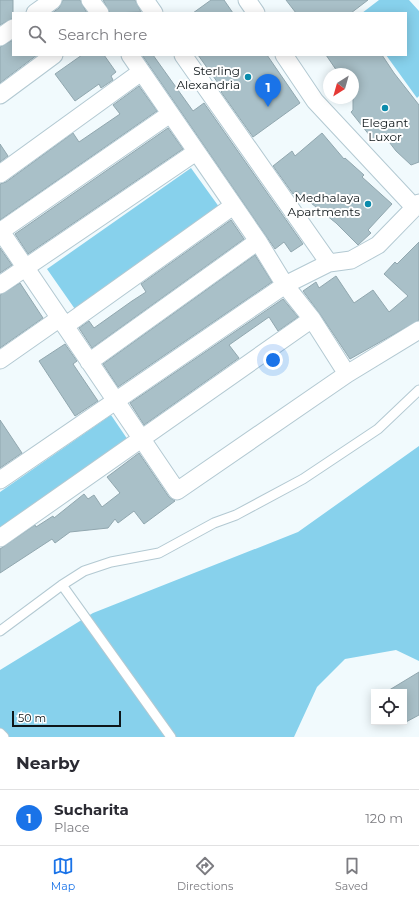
<!DOCTYPE html>
<html lang="en">
<head>
<meta charset="utf-8">
<style>
	body { margin:0; font-family:Montserrat,sans-serif; background:#f7f7f7; color:#2b2b33 }
	.controls { position:absolute; right:12px; bottom:12px; display:grid; overflow:hidden; border-radius:0px; box-shadow:0 2px 10px #0003 }
	.controls button { width:36px; height:36px; display:grid; place-items:center; padding:0; border:0; border-bottom:1px solid #e1e1e2; background:#fff; color:#2b2b33; font:20px sans-serif }
	.compass { position:absolute; left:323px; top:68px; width:36px; height:36px; border-radius:50%; background:#fff; box-shadow:0 2px 10px #0003; rotate:217deg }
	.scale { position:absolute; left:12px; bottom:10px; width:109px; box-sizing:border-box; padding-left:4px; border:2px solid #0e1619; border-top:0; font-size:11px; line-height:14px; white-space:nowrap; color:#0e1619; -webkit-text-stroke:3px #fff; paint-order:stroke }
	.you { position:absolute; left:273px; top:360px; width:14px; height:14px; margin:-10px; border:3px solid #fff; border-radius:50%; background:#1a73e8; box-shadow:0 0 0 6px #1a73e833 }
	.badge { display:grid; place-items:center; width:26px; height:26px; border-radius:50%; background:#1a73e8; color:#fff; font-size:13px; font-weight:700 }
	.pin { position:absolute; translate:-50% -33px; filter:drop-shadow(0 1px 2px #0008) }
	.pin::after { content:''; position:absolute; top:21px; width:14px; height:12px; background:inherit; clip-path:polygon(0 0,100% 0,50% 100%) }
	.list { margin:0; padding:0; list-style:none }
	h2 { display:flex; justify-content:space-between; align-items:center; height:52px; margin:0; padding:0 16px; font-size:17px }
	h2 small { font-size:13px; font-weight:400; color:#7c7c81 }
	.list li { display:grid; grid-template-columns:26px 1fr auto; gap:12px; align-items:center; box-sizing:border-box; height:56px; padding:0 16px; border-top:1px solid #e1e1e2 }
	.list b { display:block; font-size:15px; white-space:nowrap }
	.list p { margin:0; font-size:13px; white-space:nowrap; color:#7c7c81 }
	.list em { font-size:13px; font-style:normal; color:#7c7c81 }
	.icon { flex:none; width:22px; height:22px; fill:none; stroke:currentColor; stroke-width:2; stroke-linecap:round; stroke-linejoin:round }
	.map { position:relative; flex:none; width:419px; height:737px; overflow:hidden }
	.search { position:absolute; background:#fff; box-shadow:0 2px 10px #0003; left:12px; right:12px; top:12px; height:44px; display:flex; align-items:center; gap:10px; box-sizing:border-box; padding:0 14px; border-radius:0px; color:#7c7c81; font-size:15px }
	.sheet { height:108px; background:#fff }
	nav { display:flex; justify-content:space-around; align-items:center; box-sizing:border-box; height:56px; border-top:1px solid #e1e1e2; background:#fff; font-size:11px; color:#7c7c81 }
	nav a { display:grid; justify-items:center; gap:2px }
	nav .on { color:#1a73e8 }
	.map>svg:first-child { display:block }
	.green { fill:#87d1ec }
	.building { fill:#a9c0c8; stroke:#91a7af }
	.lines { fill:none; stroke-linecap:round; stroke-linejoin:round }
	.lane-casing { stroke:#b3c9d2; stroke-width:11 }
	.street-casing { stroke:#b3c9d2; stroke-width:19 }
	.lane { stroke:#fff; stroke-width:9 }
	.street { stroke:#fff; stroke-width:17 }
	.poi-dot { fill:#0b8bac; stroke:#fff; stroke-width:1.5 }
	.labels { text-anchor:middle; dominant-baseline:central; stroke-width:4; stroke-linejoin:round; paint-order:stroke }
	.poi-label { font-size:12px; fill:#0e1619; stroke:#fff; text-anchor:end }
</style>
</head>
<body>
<div class="map">
<svg width="419" height="737" viewBox="0 0 419 737">
	<rect width="100%" height="100%" fill="#f1fafd"/>
	<path class="green" d="M 379,0 L 409,0 L 419,11 L 419,96 L 417,98 L 386,55 L 406,55 L 406,13 L 362,13 Z
		M 191,168 L 222,211 L 77,312 L 47,269 Z
		M 111,415 L 130,443 L 0,533 L 0,492 Z
		M 419,446 L 419,661 L 396,650 L 345,659 L 317,687 L 294,737 L 0,737 L 0,670 L 93,613 L 298,532 Z"/>
	<path class="building" d="M 0,0 L 13,0 L 13,18 L 0,25 Z
		M 63,0 L 80,0 L 87,13 L 52,13 L 59,8 Z
		M 103,0 L 135,0 L 141,12 L 110,13 Z
		M 211,0 L 224,0 L 233,13 L 193,13 Z
		M 286,0 L 368,0 L 351,13 L 296,13 Z
		M 13,40 L 13,55 L 37,55 L 0,83 L 0,47 Z
		M 82,55 L 104,55 L 116,72 L 111,76 L 113,80 L 101,88 L 99,84 L 75,101 L 55,74 Z
		M 142,55 L 153,55 L 193,111 L 204,103 L 303,244 L 291,252 L 284,242 L 275,249 Z
		M 198,55 L 267,55 L 300,103 L 253,137 L 221,92 L 223,90 Z
		M 326,55 L 382,55 L 394,73 L 419,105 L 419,162 L 411,165 L 396,151 L 383,134 L 374,141 L 351,112 L 353,110 L 353,74 L 339,74 Z
		M 139,86 L 157,111 L 0,220 L 0,184 L 6,182 L 73,133 L 79,142 L 120,114 L 113,105 Z
		M 168,128 L 183,149 L 28,254 L 15,234 Z
		M 322,133 L 344,159 L 345,158 L 364,175 L 362,177 L 392,204 L 368,230 L 371,233 L 358,245 L 336,223 L 296,191 L 293,194 L 273,166 L 292,151 L 295,156 Z
		M 0,144 L 8,156 L 0,162 Z
		M 231,220 L 244,239 L 92,348 L 79,328 L 89,321 L 94,328 L 132,301 L 146,292 L 141,284 Z
		M 419,242 L 419,320 L 350,359 L 320,314 L 303,291 L 316,282 L 319,288 L 336,276 L 354,303 L 373,290 L 389,312 L 408,296 L 384,274 L 395,262 L 397,264 Z
		M 0,248 L 12,265 L 0,273 Z
		M 255,255 L 272,282 L 118,387 L 103,364 Z
		M 20,283 L 43,318 L 0,348 L 0,295 Z
		M 283,299 L 298,317 L 278,331 L 269,317 L 229,345 L 239,358 L 144,425 L 130,403 Z
		M 65,344 L 77,361 L 73,364 L 98,401 L 75,416 L 39,361 Z
		M 0,420 L 22,453 L 0,468 Z
		M 139,453 L 169,497 L 175,501 L 144,524 L 134,511 L 118,523 L 115,519 L 108,528 L 70,532 L 55,543 L 52,539 L 0,573 L 0,549 L 35,525 L 36,527 L 53,516 L 54,518 L 84,494 L 88,499 L 94,495 L 102,507 L 120,493 L 107,477 Z
		M 419,672 L 419,715 L 404,723 L 404,692 L 386,692 Z"/>
	<g class="lines">
		<defs>
			<path id="lane" d="M 0,631 L 62,585
				M 0,733 L 4,737
				M 171,737 L 62,585 L 84,571 L 111,562 L 159,553 L 214,523 L 236,515 L 303,479 L 378,429 L 419,390"/>
			<path id="street" d="M 90,0 L 100,13
				M 145,0 L 154,13
				M 247,0 L 256,13
				M 35,13 L 53,0
				M 0,37 L 13,28
				M 130,55 L 258,241 L 285,285 L 312,319 L 347,374
				M 183,55 L 329,263
				M 284,55 L 315,101 L 414,207
				M 0,95 L 54,55
				M 0,174 L 141,72
				M 0,230 L 177,491 L 347,374 L 419,330
				M 1,231 L 170,114
				M 0,285 L 196,152
				M 65,326 L 233,206
				M 0,360 L 60,318
				M 89,362 L 258,241
				M 0,480 L 285,285 L 329,263 L 351,260 L 378,245 L 419,203
				M 0,538 L 312,319"/>
		</defs>
		<use href="#lane" class="lane-casing"/>
		<use href="#street" class="street-casing"/>
		<use href="#lane" class="lane"/>
		<use href="#street" class="street"/>
	</g>
	<g class="poi-dot">
		<circle cx="248" cy="77" r="4"/>
		<circle cx="385" cy="108" r="4"/>
		<circle cx="368" cy="204" r="4"/>
	</g>
	<g class="labels">
		<g class="poi-label">
			<text x="240" y="70">Sterling<tspan x="240" dy="14">Alexandria</tspan></text>
			<text x="385" y="122" text-anchor="middle">Elegant<tspan x="385" dy="14">Luxor</tspan></text>
			<text x="360" y="197">Medhalaya<tspan x="360" dy="14">Apartments</tspan></text>
		</g>
	</g>
</svg>
<div class="controls">
<button><svg class="icon" aria-label="locate" viewBox="0 0 24 24"><circle cx="12" cy="12" r="6"/><path d="M12 2v4M12 18v4M2 12h4M18 12h4"/></svg></button>
</div>
<svg class="compass" viewBox="-18 -18 36 36"><path d="M0-13l5 13h-10z" fill="#e53935"/><path d="M0 13l5-13h-10z" fill="#7c7c81"/></svg>
<div class="scale">50 m</div>
<div class="you"></div>
<div class="pin badge" style="left:268px;top:107px">1</div>
<div class="search"><svg class="icon" aria-label="search" viewBox="0 0 24 24"><circle cx="10" cy="10" r="6"/><path d="M15 15l6 6"/></svg>Search here</div>
</div>
<section class="sheet">
<h2>Nearby<small></small></h2>
<ul class="list">
<li><span class="badge">1</span><div><b>Sucharita</b><p>Place</p></div><em>120 m</em></li>
</ul>
</section>
<nav>
<a class="on"><svg class="icon" aria-label="map" viewBox="0 0 24 24"><path d="M3 6l6-2 6 2 6-2v14l-6 2-6-2-6 2zM9 4v14M15 6v14"/></svg>Map</a>
<a><svg class="icon" aria-label="directions" viewBox="0 0 24 24"><path d="M12 3l9 9-9 9-9-9zM9 14v-3h6M13 9l2 2-2 2"/></svg>Directions</a>
<a><svg class="icon" aria-label="saved" viewBox="0 0 24 24"><path d="M7 4h10v16l-5-4-5 4z"/></svg>Saved</a>
</nav>
</body>
</html>
